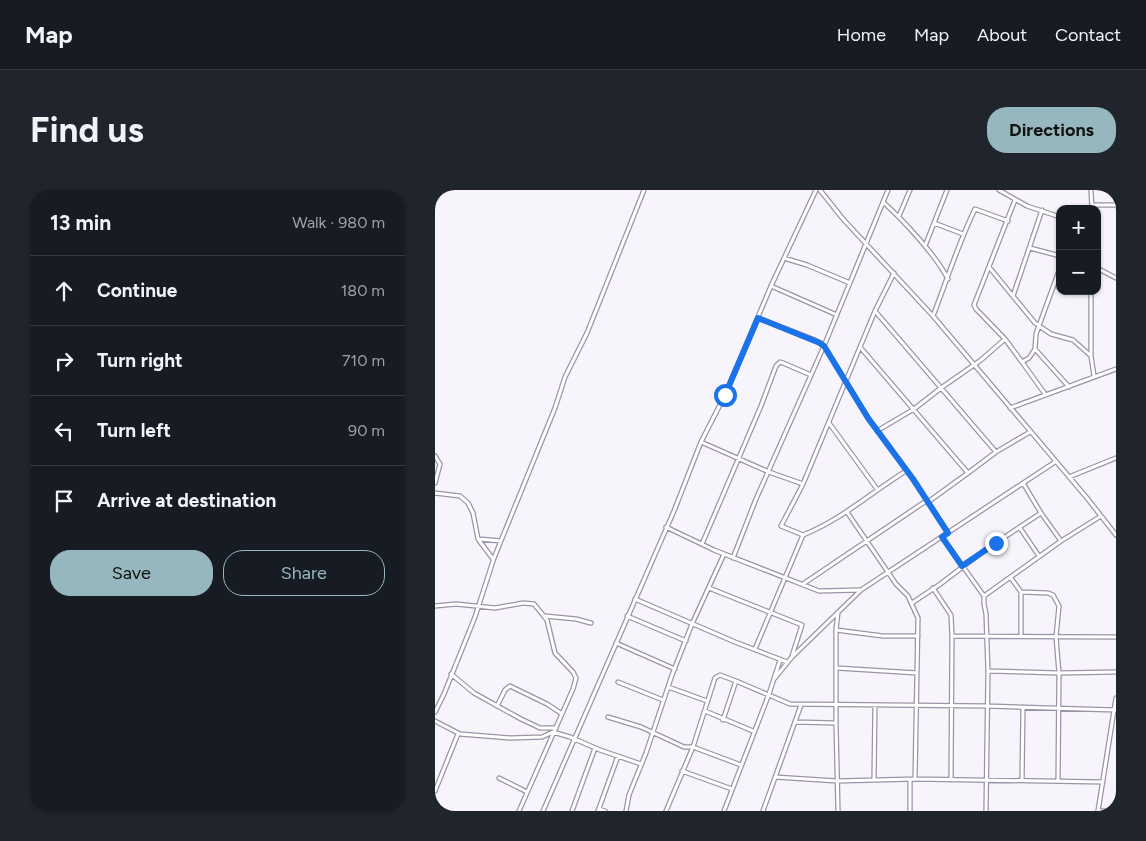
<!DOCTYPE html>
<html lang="en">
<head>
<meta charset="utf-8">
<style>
	body { margin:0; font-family:Figtree,sans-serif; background:#20242c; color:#f1f3f6 }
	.controls { position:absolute; right:15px; top:15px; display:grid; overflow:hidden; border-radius:10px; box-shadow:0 1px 4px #0004 }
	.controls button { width:45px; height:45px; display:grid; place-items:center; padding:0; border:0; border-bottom:1px solid #363941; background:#171b24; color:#f1f3f6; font:25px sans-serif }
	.stop { position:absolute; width:15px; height:15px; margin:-11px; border:4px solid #1a73e8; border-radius:50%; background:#fff }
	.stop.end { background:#1a73e8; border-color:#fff; box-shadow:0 1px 5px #0008 }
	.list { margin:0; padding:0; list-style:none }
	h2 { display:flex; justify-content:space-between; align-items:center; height:65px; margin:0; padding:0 20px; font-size:21px }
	h2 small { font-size:16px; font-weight:400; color:#9ea1a6 }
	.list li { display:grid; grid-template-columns:32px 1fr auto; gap:15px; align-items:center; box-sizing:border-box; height:70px; padding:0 20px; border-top:1px solid #363941 }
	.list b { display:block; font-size:19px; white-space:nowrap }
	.list em { font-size:16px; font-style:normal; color:#9ea1a6 }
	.actions { display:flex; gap:10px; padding:15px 20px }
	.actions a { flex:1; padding:11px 0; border:1px solid #95b7bd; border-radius:20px; text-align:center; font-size:18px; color:#95b7bd }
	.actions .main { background:#95b7bd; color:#111 }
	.icon { flex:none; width:28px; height:28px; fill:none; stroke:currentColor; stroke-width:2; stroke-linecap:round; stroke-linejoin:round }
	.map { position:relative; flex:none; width:681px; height:621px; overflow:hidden; border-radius:20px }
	header { display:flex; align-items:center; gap:30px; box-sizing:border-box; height:70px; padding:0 25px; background:#171b24; border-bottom:1px solid #363941 }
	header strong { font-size:24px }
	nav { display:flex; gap:28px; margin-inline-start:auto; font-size:18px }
	.intro { display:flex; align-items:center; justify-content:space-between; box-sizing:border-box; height:120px; padding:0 30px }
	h1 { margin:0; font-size:35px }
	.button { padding:12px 22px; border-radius:20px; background:#95b7bd; color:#111; font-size:18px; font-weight:700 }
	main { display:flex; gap:30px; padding:0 30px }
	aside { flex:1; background:#171b24; border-radius:20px; box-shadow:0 1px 4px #0004 }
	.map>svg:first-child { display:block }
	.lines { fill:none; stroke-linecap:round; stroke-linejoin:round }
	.minor-casing { stroke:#9b93a7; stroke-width:5.5 }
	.minor { stroke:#fff; stroke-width:3 }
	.route { stroke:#1a73e8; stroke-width:6 }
</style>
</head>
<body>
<header>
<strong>Map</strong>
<nav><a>Home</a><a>Map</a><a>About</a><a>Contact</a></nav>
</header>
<div class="intro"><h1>Find us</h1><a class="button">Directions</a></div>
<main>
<aside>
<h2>13 min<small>Walk · 980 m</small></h2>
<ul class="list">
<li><svg class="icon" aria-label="ahead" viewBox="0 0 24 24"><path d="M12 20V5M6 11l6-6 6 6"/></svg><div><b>Continue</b></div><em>180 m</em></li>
<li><svg class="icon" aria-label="right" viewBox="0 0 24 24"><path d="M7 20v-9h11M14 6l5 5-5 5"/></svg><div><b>Turn right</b></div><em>710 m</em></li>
<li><svg class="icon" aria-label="left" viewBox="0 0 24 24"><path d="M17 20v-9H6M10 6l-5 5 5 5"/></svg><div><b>Turn left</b></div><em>90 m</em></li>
<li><svg class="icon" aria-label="arrive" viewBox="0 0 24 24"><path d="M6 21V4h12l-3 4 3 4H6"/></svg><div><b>Arrive at destination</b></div></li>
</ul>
<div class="actions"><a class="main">Save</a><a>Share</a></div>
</aside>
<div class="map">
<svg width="681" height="621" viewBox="0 0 681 621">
	<rect width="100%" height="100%" fill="#f7f4fc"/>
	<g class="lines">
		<defs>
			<path id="minor" d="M 385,0 L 408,29 L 498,126 L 652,308 L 681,345
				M 564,0 L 592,16 L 625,27
				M 656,0 L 657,19
				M 448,12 C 468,30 500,64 513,89
				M 657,15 L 681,15
				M 464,26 L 475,0
				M 499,33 L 528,44
				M 490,56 L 512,0
				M 595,58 L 625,66
				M 349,68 L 372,75 L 415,93
				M 554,77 L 600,133 L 616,144 L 638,150 L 656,166
				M 662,78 L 681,88
				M 336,96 L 402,125
				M 656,101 L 656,166 L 659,186
				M 578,106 L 607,20
				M 440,121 L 561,262
				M 498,126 C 512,90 523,54 540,19 L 573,31
				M 323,128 L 380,150 L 389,156 L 433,228 L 478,289 L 513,343
				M 570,149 L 587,172 L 594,168 L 600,159 L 601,144 L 625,78
				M 425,157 L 533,283 L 493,312
				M 600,159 L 634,197
				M 587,172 L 610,204
				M 575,218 L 681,179
				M 394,233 L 442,299
				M 442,241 L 479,219 L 506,198 L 546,170 L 570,149 L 541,119 L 539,115 L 580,10
				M 266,252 L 334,282 L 368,294
				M 0,266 L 5,274 L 0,293
				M 533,283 L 561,262 L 595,242
				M 634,287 L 681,268
				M 588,293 L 606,323 L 626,351 L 666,326
				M 0,303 L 25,306 L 33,313 L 38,323 L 43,349 L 58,369
				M 412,322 L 461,394 L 473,406 L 483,428 L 480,589
				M 231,337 L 279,360 L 384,401 L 425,400
				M 585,338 L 604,366
				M 368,345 C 406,330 437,302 471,281
				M 507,347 L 549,406 L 549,414 L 551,424 L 553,481 L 551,621
				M 44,349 L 66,351
				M 267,354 L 326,216 L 341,176 L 345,172 L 348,173 L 376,185
				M 298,368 L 321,309 L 389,156 L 453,0
				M 576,388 L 586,402 L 586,446
				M 368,394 L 491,311
				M 274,398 L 367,435 L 357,466
				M 498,398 L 516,425 L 517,446 L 516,590
				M 586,402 L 613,403 L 618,405 L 624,416 L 621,447 L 624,483 L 623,591
				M 549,406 L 626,351
				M 200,409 L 300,452 L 352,472
				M 477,413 L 504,395 L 550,360 L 606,323
				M 0,416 L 21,414 L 60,418 L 88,413 L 99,414 L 112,430 L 120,463 L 138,482 L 141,488 L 138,499 L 84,621
				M 110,426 L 141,429 L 156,433
				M 192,426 L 251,451
				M 401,440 L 448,446 L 483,446
				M 517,446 L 681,447
				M 181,453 L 240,479
				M 320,459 L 368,345 L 346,336 L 368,294 L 440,121 L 459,83
				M 402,478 L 482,483
				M 553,481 L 624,483 L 681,482
				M 16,484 L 39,503 L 86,529 L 105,538 L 121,538
				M 339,489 L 357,467 L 426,400 L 620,272
				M 183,492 L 228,510
				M 233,497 L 272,511
				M 62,516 L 70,500 L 75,496 L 112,514 L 127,524
				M 270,521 L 318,541
				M 0,522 L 9,504 L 40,427 L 59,368 L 120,218 L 130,187 L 152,143 L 209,0
				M 173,527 L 206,537 L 249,557 L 258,557 L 306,575
				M 288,530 L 301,491
				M 0,531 L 25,544 L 75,548 L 107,547 L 118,542 L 135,547 L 165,560 L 206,574
				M 360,532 L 401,533
				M 247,581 L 297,599
				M 340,587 L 402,591 L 480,589 L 668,592
				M 64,588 L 92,602
				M 439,590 L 440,515
				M 475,590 L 475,621
				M 587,590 L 588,517
				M 0,601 L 23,544
				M 0,618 L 6,621
				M 164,619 L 170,621
				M 108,621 L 239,321 L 266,252 L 290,205 L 336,96 L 381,0
				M 137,621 L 160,558
				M 163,621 L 183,566
				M 191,621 L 194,605 L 211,563 L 237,485 L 257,434 L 289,364
				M 231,621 L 258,557 L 280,488 L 285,485 L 301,491 L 355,514 L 552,516 L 680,520
				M 289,621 L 334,504 L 345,470
				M 328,621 L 366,515
				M 403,621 L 401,533 L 401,440 L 403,422
				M 663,621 L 681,508
				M 663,621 L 681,621"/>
		</defs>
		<use href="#minor" class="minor-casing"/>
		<use href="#minor" class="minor"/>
	</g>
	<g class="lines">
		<path class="route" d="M 290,205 L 323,128 L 385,153 L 389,156 L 433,228 L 478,289 L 513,343 L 507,347 L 527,376 L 561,353"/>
	</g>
</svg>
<div class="controls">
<button>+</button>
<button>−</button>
</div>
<div class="stop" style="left:290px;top:205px"></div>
<div class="stop end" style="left:561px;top:353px"></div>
</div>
</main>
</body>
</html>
